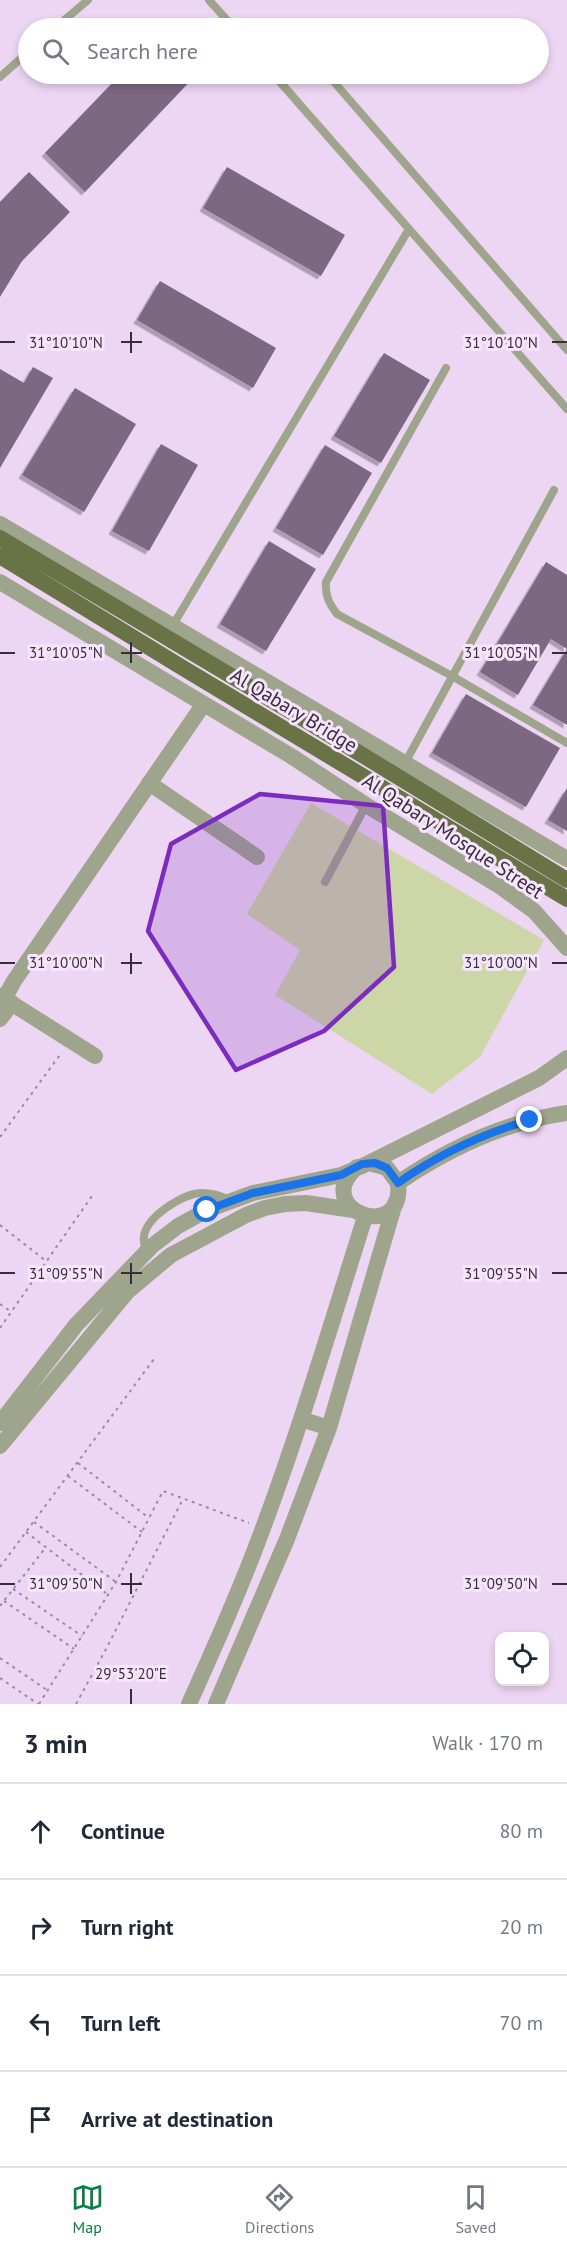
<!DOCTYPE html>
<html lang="en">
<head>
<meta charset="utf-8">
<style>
	body { margin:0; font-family:"PT Sans",sans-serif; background:#f2f2f3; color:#1f2937 }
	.controls { position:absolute; right:18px; bottom:18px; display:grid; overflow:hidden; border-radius:12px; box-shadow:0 3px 9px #0003 }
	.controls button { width:54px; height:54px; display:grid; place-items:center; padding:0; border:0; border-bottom:2px solid #e0e1e3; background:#fff; color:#1f2937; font:30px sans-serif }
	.stop { position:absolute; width:18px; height:18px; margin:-14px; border:4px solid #1a73e8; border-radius:50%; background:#fff }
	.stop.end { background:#1a73e8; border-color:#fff; box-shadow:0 2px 6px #0008 }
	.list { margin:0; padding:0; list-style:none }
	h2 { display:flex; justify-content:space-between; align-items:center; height:78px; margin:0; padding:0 24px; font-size:26px }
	h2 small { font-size:20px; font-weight:400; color:#747a83 }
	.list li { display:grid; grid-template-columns:39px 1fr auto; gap:18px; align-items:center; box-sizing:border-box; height:96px; padding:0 24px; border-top:2px solid #e0e1e3 }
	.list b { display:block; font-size:22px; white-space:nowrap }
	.list em { font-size:20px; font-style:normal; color:#747a83 }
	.icon { flex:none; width:33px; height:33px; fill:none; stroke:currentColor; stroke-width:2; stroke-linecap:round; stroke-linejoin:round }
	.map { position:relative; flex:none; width:567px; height:1704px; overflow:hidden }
	.search { position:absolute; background:#fff; box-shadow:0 3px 9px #0003; left:18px; right:18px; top:18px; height:66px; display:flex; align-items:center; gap:15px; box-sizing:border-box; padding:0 21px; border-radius:33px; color:#747a83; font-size:22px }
	.sheet { height:462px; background:#fff }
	nav { display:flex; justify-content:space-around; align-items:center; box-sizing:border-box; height:84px; border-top:2px solid #e0e1e3; background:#fff; font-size:16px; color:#747a83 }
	nav a { display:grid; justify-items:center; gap:3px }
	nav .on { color:#0b8043 }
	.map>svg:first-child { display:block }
	.green { fill:#ccd6a6 }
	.building { fill:#7c6882; filter:url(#shadow) }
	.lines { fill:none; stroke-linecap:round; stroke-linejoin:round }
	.path { stroke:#9c8ba0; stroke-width:2; stroke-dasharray:3 4.5; stroke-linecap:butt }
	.service { stroke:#9fa58c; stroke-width:8 }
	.minor { stroke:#9fa58c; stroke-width:16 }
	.tertiary { stroke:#9fa58c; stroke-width:16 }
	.primary { stroke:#6a7345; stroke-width:16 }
	.route { stroke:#1a73e8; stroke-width:8 }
	.marked { fill:#7b2cbf; fill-opacity:0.2; stroke:#7b2cbf; stroke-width:4.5; stroke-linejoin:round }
	.ticks { fill:none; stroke:#372e3a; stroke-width:2 }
	.labels { text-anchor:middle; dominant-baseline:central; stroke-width:6; stroke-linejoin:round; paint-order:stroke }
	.street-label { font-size:20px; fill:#372e3a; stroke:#f7e5fd }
	.ticks-label { font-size:15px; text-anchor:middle; fill:#372e3a; stroke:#f7e5fd; stroke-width:6; stroke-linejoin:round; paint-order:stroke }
</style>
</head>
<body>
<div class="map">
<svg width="567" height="1704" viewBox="0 0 567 1704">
	<defs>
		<filter id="shadow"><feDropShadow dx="-3.5" dy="3.5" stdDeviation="0" flood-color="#0004"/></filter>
	</defs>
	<rect width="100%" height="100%" fill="#edd6f3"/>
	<path class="green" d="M 311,803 L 544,940 L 480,1057 L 432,1094 L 275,995 L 300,950 L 247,914 Z"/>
	<path class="building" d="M 121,74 L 191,74 L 194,77 L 85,192 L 45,153 Z
		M 227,167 L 345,235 L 321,276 L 203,208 Z
		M 29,172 L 70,212 L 22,261 L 0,297 L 0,202 Z
		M 160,281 L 276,348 L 253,388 L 137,320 Z
		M 384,353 L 430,380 L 381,463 L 334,436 Z
		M 33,367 L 53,378 L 0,468 L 0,369 L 24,383 Z
		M 75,388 L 136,424 L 84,512 L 22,475 Z
		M 161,444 L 198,465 L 149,551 L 112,531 Z
		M 325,445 L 372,473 L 323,555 L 276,528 Z
		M 269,541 L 316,569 L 266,651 L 220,624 Z
		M 546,562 L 567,575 L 567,649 L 551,639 L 518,695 L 480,672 Z
		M 567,649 L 567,725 L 533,705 Z
		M 466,694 L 560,748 L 526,807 L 432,753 Z
		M 567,788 L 567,831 L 548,820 Z"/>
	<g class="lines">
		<path class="path" d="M 0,1137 L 62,1052
			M 0,1225 L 46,1261
			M 0,1304 L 10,1311
			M 0,1328 L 92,1196
			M 78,1463 L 149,1518
			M 68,1476 L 142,1532
			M 34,1522 L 116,1582
			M 26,1532 L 107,1594
			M 0,1567 L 154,1359
			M 13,1589 L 82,1636
			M 4,1601 L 74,1649
			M 0,1606 L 46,1547
			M 0,1658 L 47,1690
			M 0,1678 L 38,1704
			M 39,1704 L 116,1582 L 163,1491 L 249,1523
			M 76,1704 L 105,1651 L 183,1499"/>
		<path class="service" d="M 209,0 L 234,28
			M 55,28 L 88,0
			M 273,74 L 567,409
			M 327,74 L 567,350
			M 0,77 L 28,52
			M 446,368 L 326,582 C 325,596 329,603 337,614 L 452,676 L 567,743
			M 173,625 L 409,229
			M 405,763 L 554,490
			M 325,882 L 366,805
			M 148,1251 C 130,1227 174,1199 194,1194 C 207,1191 219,1195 230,1200"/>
		<path class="minor" d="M 149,783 L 257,857
			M 0,996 L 95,1056
			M 4,999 L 14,981 L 203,705
			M 0,1019 L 12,1003
			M 369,1163 L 539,1078 L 567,1058
			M 398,1183 C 449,1148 505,1122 567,1113
			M 301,1419 L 329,1428
			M 0,1423 L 76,1325 L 152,1246 L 178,1226 L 207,1210 L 253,1193 L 341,1175 L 369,1163 L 387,1168 L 398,1183 C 405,1245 309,1209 357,1167
			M 0,1446 L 128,1291 L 171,1255 L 246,1215 L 265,1208 L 285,1204 L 306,1203 L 353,1210
			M 189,1704 C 215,1646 241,1588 263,1528 C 301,1426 332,1321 365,1217
			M 216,1704 L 287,1539 L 329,1428 L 395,1203"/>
		<path class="tertiary" d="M 0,524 L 567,859
			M 0,582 L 291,756 L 366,805 L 501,887 L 534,911 L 567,948"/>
		<path class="primary" d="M 0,538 L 305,720 L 567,880
			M 0,556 L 183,668 L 567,899"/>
	</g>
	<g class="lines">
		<path class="route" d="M 207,1210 L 253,1193 L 341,1175 L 362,1164 L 375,1163 L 387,1168 L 398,1183 C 439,1154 482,1134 530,1120"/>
	</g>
	<path class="marked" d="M 260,794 L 383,806 L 394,967 L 324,1031 L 236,1070 L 148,931 L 171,844 Z"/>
	<path class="ticks" d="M 131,332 L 131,353M 0,342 L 15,342M 121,342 L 142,342M 552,342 L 567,342M 131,642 L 131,663M 0,653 L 15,653M 121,653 L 142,653M 552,653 L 567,653M 131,953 L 131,974M 0,963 L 15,963M 121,963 L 142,963M 552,963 L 567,963M 131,1263 L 131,1284M 0,1273 L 15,1273M 121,1273 L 142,1273M 552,1273 L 567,1273M 131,1573 L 131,1594M 0,1584 L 15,1584M 121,1584 L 142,1584M 552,1584 L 567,1584M 131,1689 L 131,1704"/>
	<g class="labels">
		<g class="street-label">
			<text transform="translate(294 710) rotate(31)">Al Qabary Bridge</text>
			<text transform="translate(453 836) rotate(33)">Al Qabary Mosque Street</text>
		</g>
	</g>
	<g class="ticks-label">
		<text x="66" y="348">31°10'10"N</text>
		<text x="501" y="348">31°10'10"N</text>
		<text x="66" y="658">31°10'05"N</text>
		<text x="501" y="658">31°10'05"N</text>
		<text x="66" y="968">31°10'00"N</text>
		<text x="501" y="968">31°10'00"N</text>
		<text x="66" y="1279">31°09'55"N</text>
		<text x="501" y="1279">31°09'55"N</text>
		<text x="66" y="1589">31°09'50"N</text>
		<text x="501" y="1589">31°09'50"N</text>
		<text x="131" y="1679">29°53'20"E</text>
	</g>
</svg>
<div class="controls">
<button><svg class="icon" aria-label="locate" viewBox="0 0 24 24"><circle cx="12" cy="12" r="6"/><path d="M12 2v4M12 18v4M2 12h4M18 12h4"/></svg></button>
</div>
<div class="stop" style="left:207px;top:1210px"></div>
<div class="stop end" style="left:530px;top:1120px"></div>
<div class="search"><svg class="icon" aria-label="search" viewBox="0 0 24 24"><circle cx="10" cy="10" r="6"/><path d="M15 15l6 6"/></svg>Search here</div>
</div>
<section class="sheet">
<h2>3 min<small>Walk · 170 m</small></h2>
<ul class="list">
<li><svg class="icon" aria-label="ahead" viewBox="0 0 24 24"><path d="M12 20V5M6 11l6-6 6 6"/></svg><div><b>Continue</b></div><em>80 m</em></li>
<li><svg class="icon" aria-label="right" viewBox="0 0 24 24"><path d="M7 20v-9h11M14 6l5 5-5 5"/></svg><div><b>Turn right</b></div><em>20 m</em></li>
<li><svg class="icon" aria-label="left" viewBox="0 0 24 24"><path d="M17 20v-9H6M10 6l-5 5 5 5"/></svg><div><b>Turn left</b></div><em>70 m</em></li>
<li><svg class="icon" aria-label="arrive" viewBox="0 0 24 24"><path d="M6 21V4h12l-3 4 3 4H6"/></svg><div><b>Arrive at destination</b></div></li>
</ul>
</section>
<nav>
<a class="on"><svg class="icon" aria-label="map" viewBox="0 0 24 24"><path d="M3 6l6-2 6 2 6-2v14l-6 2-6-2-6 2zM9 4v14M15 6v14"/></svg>Map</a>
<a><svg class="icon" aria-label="directions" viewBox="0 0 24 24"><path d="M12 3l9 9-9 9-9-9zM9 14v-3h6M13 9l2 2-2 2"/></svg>Directions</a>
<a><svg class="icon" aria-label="saved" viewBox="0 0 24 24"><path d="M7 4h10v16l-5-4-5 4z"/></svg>Saved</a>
</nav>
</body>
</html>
